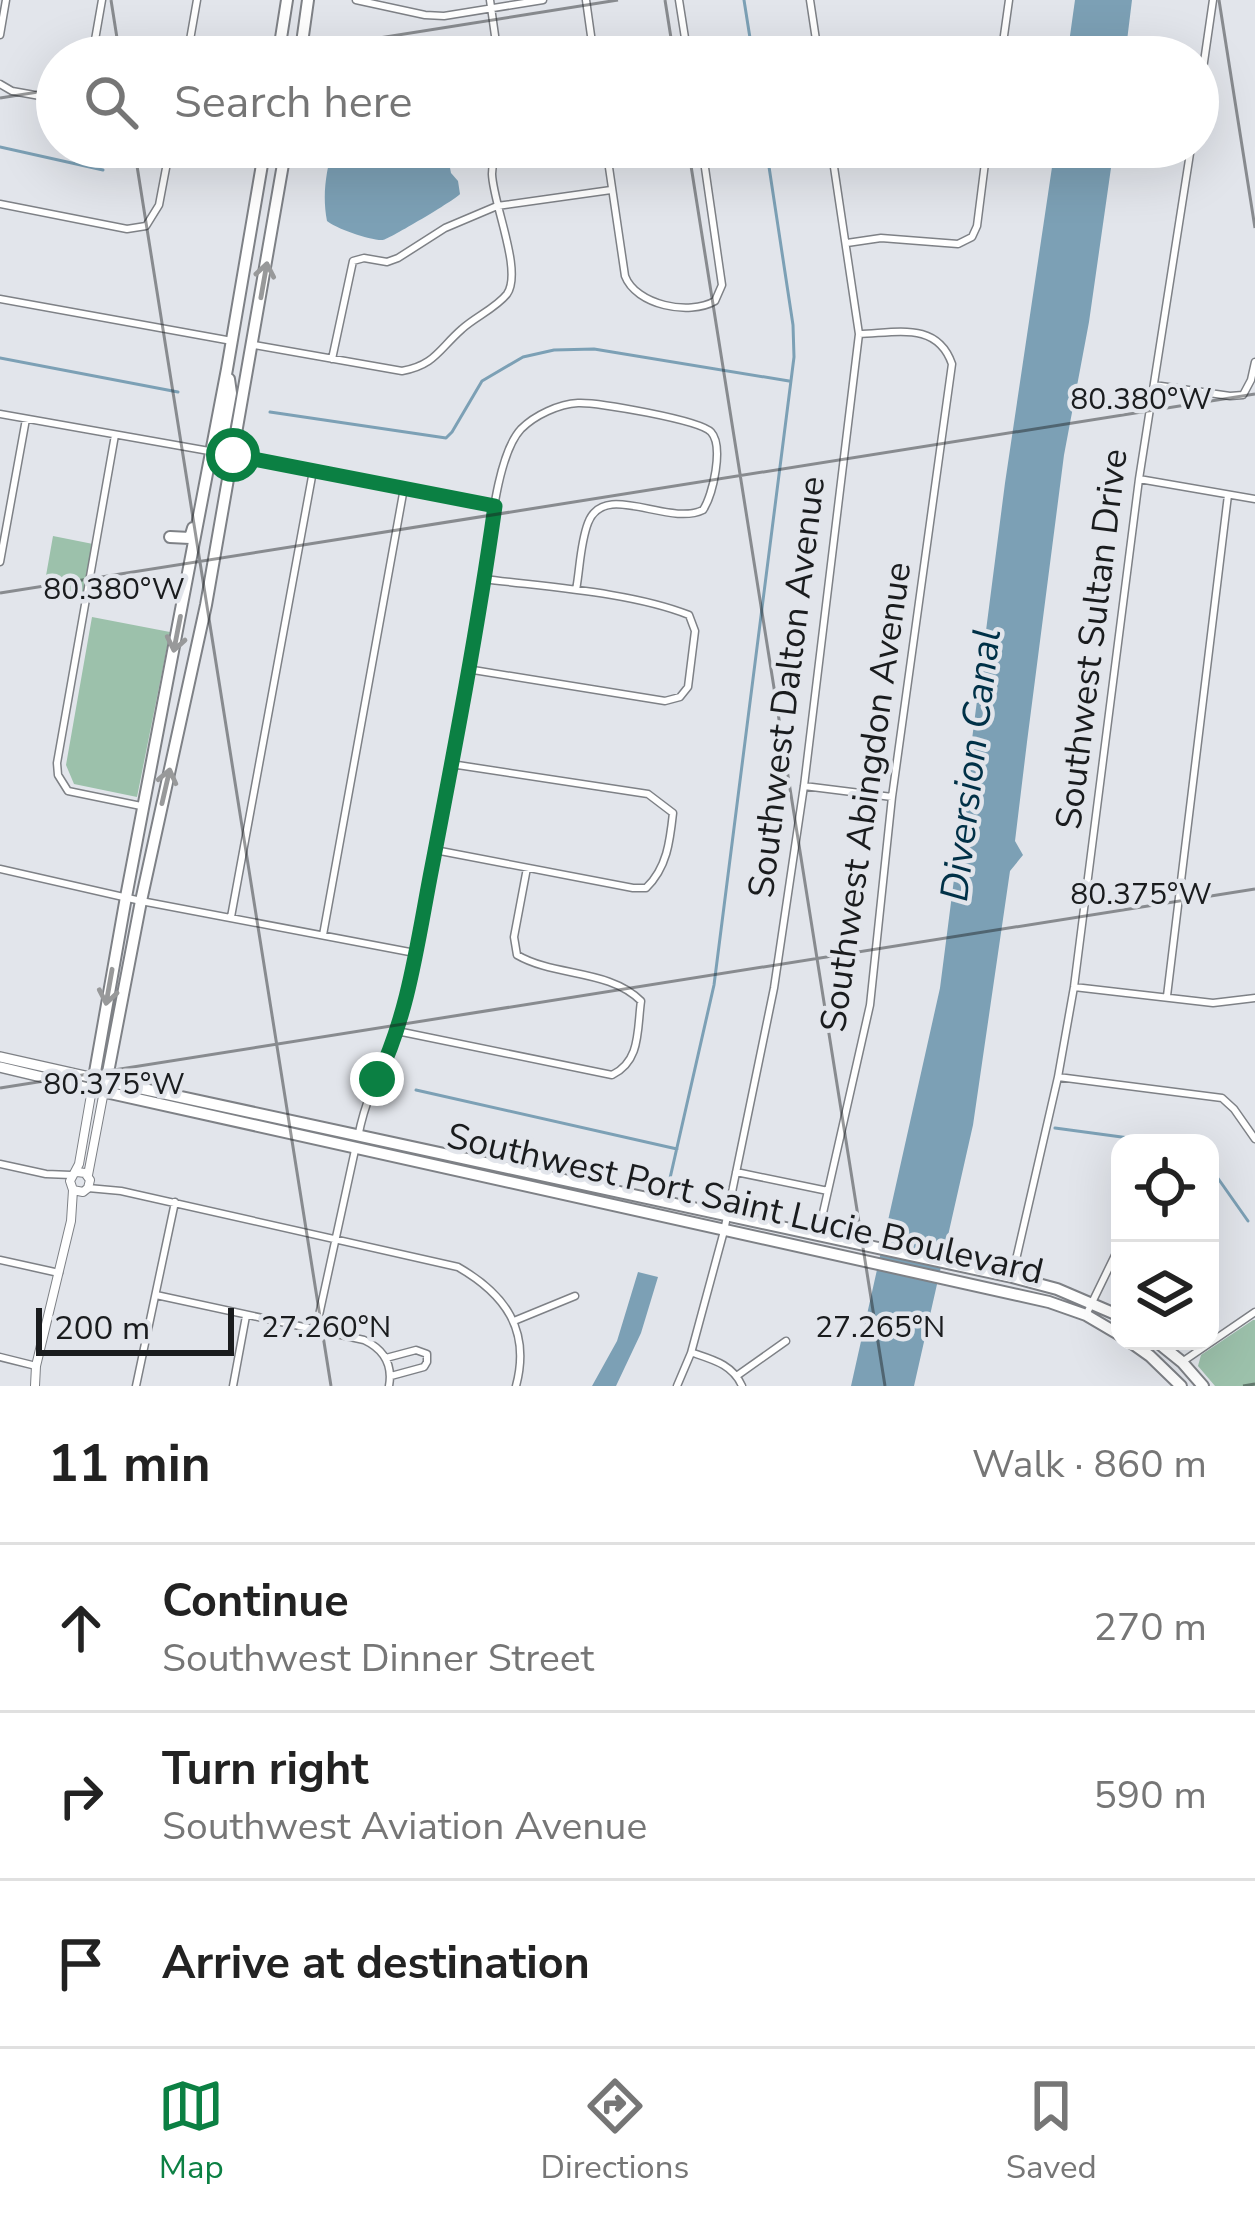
<!DOCTYPE html>
<html lang="en">
<head>
<meta charset="utf-8">
<style>
	body { margin:0; font-family:"Nunito Sans",sans-serif; background:#f2f2f2; color:#222 }
	.controls { position:absolute; right:36px; bottom:36px; display:grid; overflow:hidden; border-radius:24px; box-shadow:0 12px 48px #0002 }
	.controls button { width:108px; height:108px; display:grid; place-items:center; padding:0; border:0; border-bottom:3px solid #e0e0e0; background:#fff; color:#222; font:60px sans-serif }
	.scale { position:absolute; left:36px; bottom:30px; width:198px; box-sizing:border-box; padding-left:12px; border:6px solid #1a1c1e; border-top:0; font-size:33px; line-height:42px; white-space:nowrap; color:#1a1c1e; -webkit-text-stroke:9px #e2e5eb; paint-order:stroke }
	.stop { position:absolute; width:36px; height:36px; margin:-27px; border:9px solid #0b8043; border-radius:50%; background:#fff }
	.stop.end { background:#0b8043; border-color:#fff; box-shadow:0 3px 12px #0008 }
	.list { margin:0; padding:0; list-style:none }
	h2 { display:flex; justify-content:space-between; align-items:center; height:156px; margin:0; padding:0 48px; font-size:51px }
	h2 small { font-size:39px; font-weight:400; color:#767676 }
	.list li { display:grid; grid-template-columns:78px 1fr auto; gap:36px; align-items:center; box-sizing:border-box; height:168px; padding:0 48px; border-top:3px solid #e0e0e0 }
	.list b { display:block; font-size:45px; white-space:nowrap }
	.list p { margin:0; font-size:39px; white-space:nowrap; color:#767676 }
	.list em { font-size:39px; font-style:normal; color:#767676 }
	.icon { flex:none; width:66px; height:66px; fill:none; stroke:currentColor; stroke-width:2; stroke-linecap:round; stroke-linejoin:round }
	.map { position:relative; flex:none; width:1255px; height:1386px; overflow:hidden }
	.search { position:absolute; background:#fff; box-shadow:0 12px 48px #0002; left:36px; right:36px; top:36px; height:132px; display:flex; align-items:center; gap:30px; box-sizing:border-box; padding:0 42px; border-radius:66px; color:#767676; font-size:45px }
	.sheet { height:660px; background:#fff }
	nav { display:flex; justify-content:space-around; align-items:center; box-sizing:border-box; height:168px; border-top:3px solid #e0e0e0; background:#fff; font-size:33px; color:#767676 }
	nav a { display:grid; justify-items:center; gap:6px }
	nav .on { color:#0b8043 }
	.map>svg:first-child { display:block }
	.forest { fill:#9cc1ab }
	.water { fill:#7ca0b5 }
	.lines { fill:none; stroke-linecap:round; stroke-linejoin:round }
	.stream { stroke:#7ca0b5; stroke-width:3 }
	.minor-casing { stroke:#7e8186; stroke-width:9 }
	.tertiary-casing { stroke:#7e8186; stroke-width:10 }
	.secondary-casing { stroke:#7e8186; stroke-width:12 }
	.primary-casing { stroke:#7e8186; stroke-width:14 }
	.minor { stroke:#fff; stroke-width:6 }
	.tertiary { stroke:#fff; stroke-width:8 }
	.secondary { stroke:#fff; stroke-width:9 }
	.primary { stroke:#fff; stroke-width:10 }
	.oneway { stroke:#98999a }
	.route { stroke:#0b8043; stroke-width:15 }
	.ticks { fill:none; stroke:#1a1c1e; stroke-width:3; stroke-opacity:0.45 }
	.labels { text-anchor:middle; dominant-baseline:central; stroke-width:9; stroke-linejoin:round; paint-order:stroke }
	.street-label { font-size:36px; fill:#1a1c1e; stroke:#e2e5eb }
	.water-label { font-size:39px; font-style:italic; fill:#003147; stroke:#e2e5eb }
	.ticks-label { font-size:30px; text-anchor:middle; fill:#1a1c1e; stroke:#e2e5eb; stroke-width:9; stroke-linejoin:round; paint-order:stroke }
</style>
</head>
<body>
<div class="map">
<svg width="1255" height="1386" viewBox="0 0 1255 1386">
	<rect width="100%" height="100%" fill="#e2e5eb"/>
	<path class="forest" d="M 53,536 L 93,544 L 85,594 L 44,587 Z
		M 92,617 L 170,632 L 137,797 L 74,784 L 66,765 Z
		M 1253,1320 L 1255,1320 L 1255,1386 L 1215,1386 L 1198,1366 L 1201,1355 Z"/>
	<path class="water" d="M 1075,0 L 1132,0 L 1125,57 L 1067,57 Z
		M 333,147 L 446,147 L 451,173 L 458,181 L 460,194 C 455,200 389,239 383,240 C 371,241 335,228 327,221 C 322,195 326,172 333,147 Z
		M 1055,147 L 1114,147 L 1089,322 L 1064,455 L 1027,742 L 1015,841 L 1023,855 L 1010,871 L 973,1125 L 914,1386 L 851,1386 L 940,988 L 1005,483 Z
		M 638,1272 L 658,1277 L 641,1333 L 616,1386 L 592,1386 L 617,1341 Z"/>
	<g class="lines">
		<path class="stream" d="M 744,0 L 753,57
			M 0,147 L 103,170
			M 0,358 L 178,392
			M 270,412 L 446,438 L 452,432 L 482,381 L 523,357 L 554,350 L 594,349 L 789,381
			M 416,1090 L 677,1149
			M 1055,1128 L 1166,1143
			M 1210,1167 L 1248,1221
			M 668,1187 L 714,985 L 794,357 L 793,325 L 766,147
			M 1210,1277 L 1211,1276"/>
		<defs>
			<path id="minor" d="M 356,0 L 425,15 L 444,16 L 543,0
				M 490,0 L 498,57
				M 586,0 L 594,57
				M 679,0 L 688,57
				M 810,0 L 818,53
				M 0,35 L 6,0
				M 818,53 L 856,47 L 951,57
				M 92,57 L 102,0
				M 187,57 L 197,0
				M 1001,57 L 1009,0
				M 0,84 L 12,91 L 57,99
				M 1198,103 L 1213,0
				M 606,147 L 625,276 C 636,305 689,316 715,301 L 722,285 L 702,147
				M 918,147 L 985,157
				M 0,204 L 127,229 L 146,226 L 159,205 L 170,147
				M 847,243 L 881,238 L 958,244 L 972,237 L 977,226 L 987,147
				M 0,299 L 232,341
				M 254,345 L 402,371 C 435,365 439,349 462,329 C 475,317 496,308 507,294 C 523,271 493,204 492,174 C 492,165 495,156 499,147
				M 332,359 L 353,261 L 364,258 L 387,262 L 398,258 L 445,228 L 497,206 L 611,190
				M 1154,385 L 1230,396 L 1243,395 L 1251,380 L 1255,362
				M 0,414 L 209,451
				M 115,435 L 57,763 L 58,775 L 68,791 L 141,806
				M 234,455 L 495,506
				M 1139,479 L 1255,499
				M 0,562 L 26,419
				M 467,669 L 665,701 L 680,697 L 688,687 L 695,631 L 689,615 C 631,592 546,587 484,579
				M 804,786 L 892,797
				M 435,850 L 633,888 L 646,888 C 667,868 670,841 673,813 L 648,794 L 451,764
				M 0,869 L 141,901 L 415,953
				M 231,917 L 313,471
				M 323,935 L 404,488
				M 1074,987 L 1213,1003 L 1255,998
				M 1167,996 L 1228,495
				M 397,1031 L 612,1075 C 641,1061 637,1030 641,1001 C 609,969 555,977 517,955 L 514,937 L 527,868
				M 1058,1077 L 1222,1098 L 1234,1109 L 1255,1139
				M 358,1137 C 361,1122 365,1107 371,1093 C 380,1070 393,1050 398,1026 C 432,884 454,739 481,596 C 489,554 494,458 521,429 C 535,415 559,404 578,403 C 597,402 700,420 711,432 C 724,446 713,495 703,510 C 668,527 604,480 588,523 C 580,544 580,569 576,590
				M 0,1164 L 46,1174 L 71,1175
				M 736,1172 L 828,1191
				M 88,1188 L 121,1191 L 458,1267 C 505,1294 531,1330 516,1386
				M 818,1235 L 870,1005 L 892,797 L 952,364 C 937,321 896,333 859,334
				M 0,1260 L 59,1273
				M 1012,1277 L 1058,1077 L 1074,987 L 1139,479 L 1191,147
				M 156,1295 L 364,1340 C 383,1349 393,1364 389,1386
				M 1086,1315 L 1120,1245
				M 514,1321 L 575,1296
				M 316,1329 L 355,1150
				M 693,1353 C 714,1360 733,1365 742,1386
				M 0,1357 L 36,1366
				M 386,1358 L 416,1350 L 427,1354 L 427,1362 L 424,1367 L 391,1376
				M 1182,1362 L 1255,1312
				M 738,1375 L 786,1341
				M 136,1386 L 175,1202
				M 233,1386 L 246,1316
				M 677,1386 L 691,1353 L 724,1231 L 774,988 L 804,786 L 859,334 L 831,147"/>
			<path id="tertiary" d="M 77,1172 L 85,1173 L 90,1180 L 88,1188 L 83,1192 L 73,1190 L 70,1181 L 79,1164 L 92,1089
				M 88,1175 L 104,1091
				M 35,1386 L 36,1366 L 71,1221 L 73,1190"/>
			<path id="secondary" d="M 0,1057 L 107,1081
				M 0,1067 L 92,1089"/>
			<path id="primary" d="M 278,57 L 287,0
				M 300,57 L 308,0
				M 265,147 L 227,369 L 126,897 L 92,1089 L 1049,1302 L 1086,1315 L 1120,1335
				M 229,379 L 231,393 L 222,442 L 225,449 L 233,455
				M 170,537 L 190,538 L 193,528
				M 107,1081 L 1012,1277 L 1057,1289 L 1120,1316
				M 105,1088 L 141,901 L 206,605 L 286,147
				M 1129,1341 L 1150,1356 L 1181,1386
				M 1156,1341 L 1182,1362 L 1203,1386"/>
		</defs>
		<use href="#minor" class="minor-casing"/>
		<use href="#tertiary" class="tertiary-casing"/>
		<use href="#secondary" class="secondary-casing"/>
		<use href="#primary" class="primary-casing"/>
		<use href="#minor" class="minor"/>
		<use href="#tertiary" class="tertiary"/>
		<use href="#secondary" class="secondary"/>
		<use href="#primary" class="primary"/>
	</g>
	<defs><path id="oneway-shaft" d="M-6 0H5M1.5-3L5.5 0L1.5 3" fill="none" stroke-width="1.6" stroke-linecap="round" stroke-linejoin="round" transform="scale(3)"/></defs>
	<g class="oneway">
		<use href="#oneway-shaft" transform="translate(264 280) rotate(-80)"/>
		<use href="#oneway-shaft" transform="translate(177 634) rotate(101)"/>
		<use href="#oneway-shaft" transform="translate(166 786) rotate(-77)"/>
		<use href="#oneway-shaft" transform="translate(109 987) rotate(100)"/>
	</g>
	<g class="lines">
		<path class="route" d="M 233,455 L 495,506 C 478,627 455,747 432,867 C 418,938 409,1014 377,1079"/>
	</g>
	<path class="ticks" d="M 111,0 L 120,57M 665,0 L 674,57M 1219,0 L 1255,228M 259,57 L 618,0M 0,98 L 57,89M 134,147 L 331,1386M 688,147 L 885,1386M 0,593 L 1255,394M 0,1088 L 1255,889M 1243,1386 L 1255,1384"/>
	<g class="labels">
		<g class="street-label">
			<text transform="translate(1092 639) rotate(-83)">Southwest Sultan Drive</text>
			<text transform="translate(787 687) rotate(-83)">Southwest Dalton Avenue</text>
			<text transform="translate(866 797) rotate(-82)">Southwest Abingdon Avenue</text>
			<text transform="translate(745 1204) rotate(13)">Southwest Port Saint Lucie Boulevard</text>
		</g>
		<g class="water-label">
			<text transform="translate(971 765) rotate(-83)">Diversion Canal</text>
		</g>
	</g>
	<g class="ticks-label">
		<text x="1141" y="409">80.380°W</text>
		<text x="114" y="599">80.380°W</text>
		<text x="1141" y="904">80.375°W</text>
		<text x="114" y="1094">80.375°W</text>
		<text x="326" y="1337">27.260°N</text>
		<text x="880" y="1337">27.265°N</text>
	</g>
</svg>
<div class="controls">
<button><svg class="icon" aria-label="locate" viewBox="0 0 24 24"><circle cx="12" cy="12" r="6"/><path d="M12 2v4M12 18v4M2 12h4M18 12h4"/></svg></button>
<button><svg class="icon" aria-label="layers" viewBox="0 0 24 24"><path d="M12 4l9 5-9 5-9-5zM3 14l9 5 9-5"/></svg></button>
</div>
<div class="scale">200 m</div>
<div class="stop" style="left:233px;top:455px"></div>
<div class="stop end" style="left:377px;top:1079px"></div>
<div class="search"><svg class="icon" aria-label="search" viewBox="0 0 24 24"><circle cx="10" cy="10" r="6"/><path d="M15 15l6 6"/></svg>Search here</div>
</div>
<section class="sheet">
<h2>11 min<small>Walk · 860 m</small></h2>
<ul class="list">
<li><svg class="icon" aria-label="ahead" viewBox="0 0 24 24"><path d="M12 20V5M6 11l6-6 6 6"/></svg><div><b>Continue</b><p>Southwest Dinner Street</p></div><em>270 m</em></li>
<li><svg class="icon" aria-label="right" viewBox="0 0 24 24"><path d="M7 20v-9h11M14 6l5 5-5 5"/></svg><div><b>Turn right</b><p>Southwest Aviation Avenue</p></div><em>590 m</em></li>
<li><svg class="icon" aria-label="arrive" viewBox="0 0 24 24"><path d="M6 21V4h12l-3 4 3 4H6"/></svg><div><b>Arrive at destination</b></div></li>
</ul>
</section>
<nav>
<a class="on"><svg class="icon" aria-label="map" viewBox="0 0 24 24"><path d="M3 6l6-2 6 2 6-2v14l-6 2-6-2-6 2zM9 4v14M15 6v14"/></svg>Map</a>
<a><svg class="icon" aria-label="directions" viewBox="0 0 24 24"><path d="M12 3l9 9-9 9-9-9zM9 14v-3h6M13 9l2 2-2 2"/></svg>Directions</a>
<a><svg class="icon" aria-label="saved" viewBox="0 0 24 24"><path d="M7 4h10v16l-5-4-5 4z"/></svg>Saved</a>
</nav>
</body>
</html>
